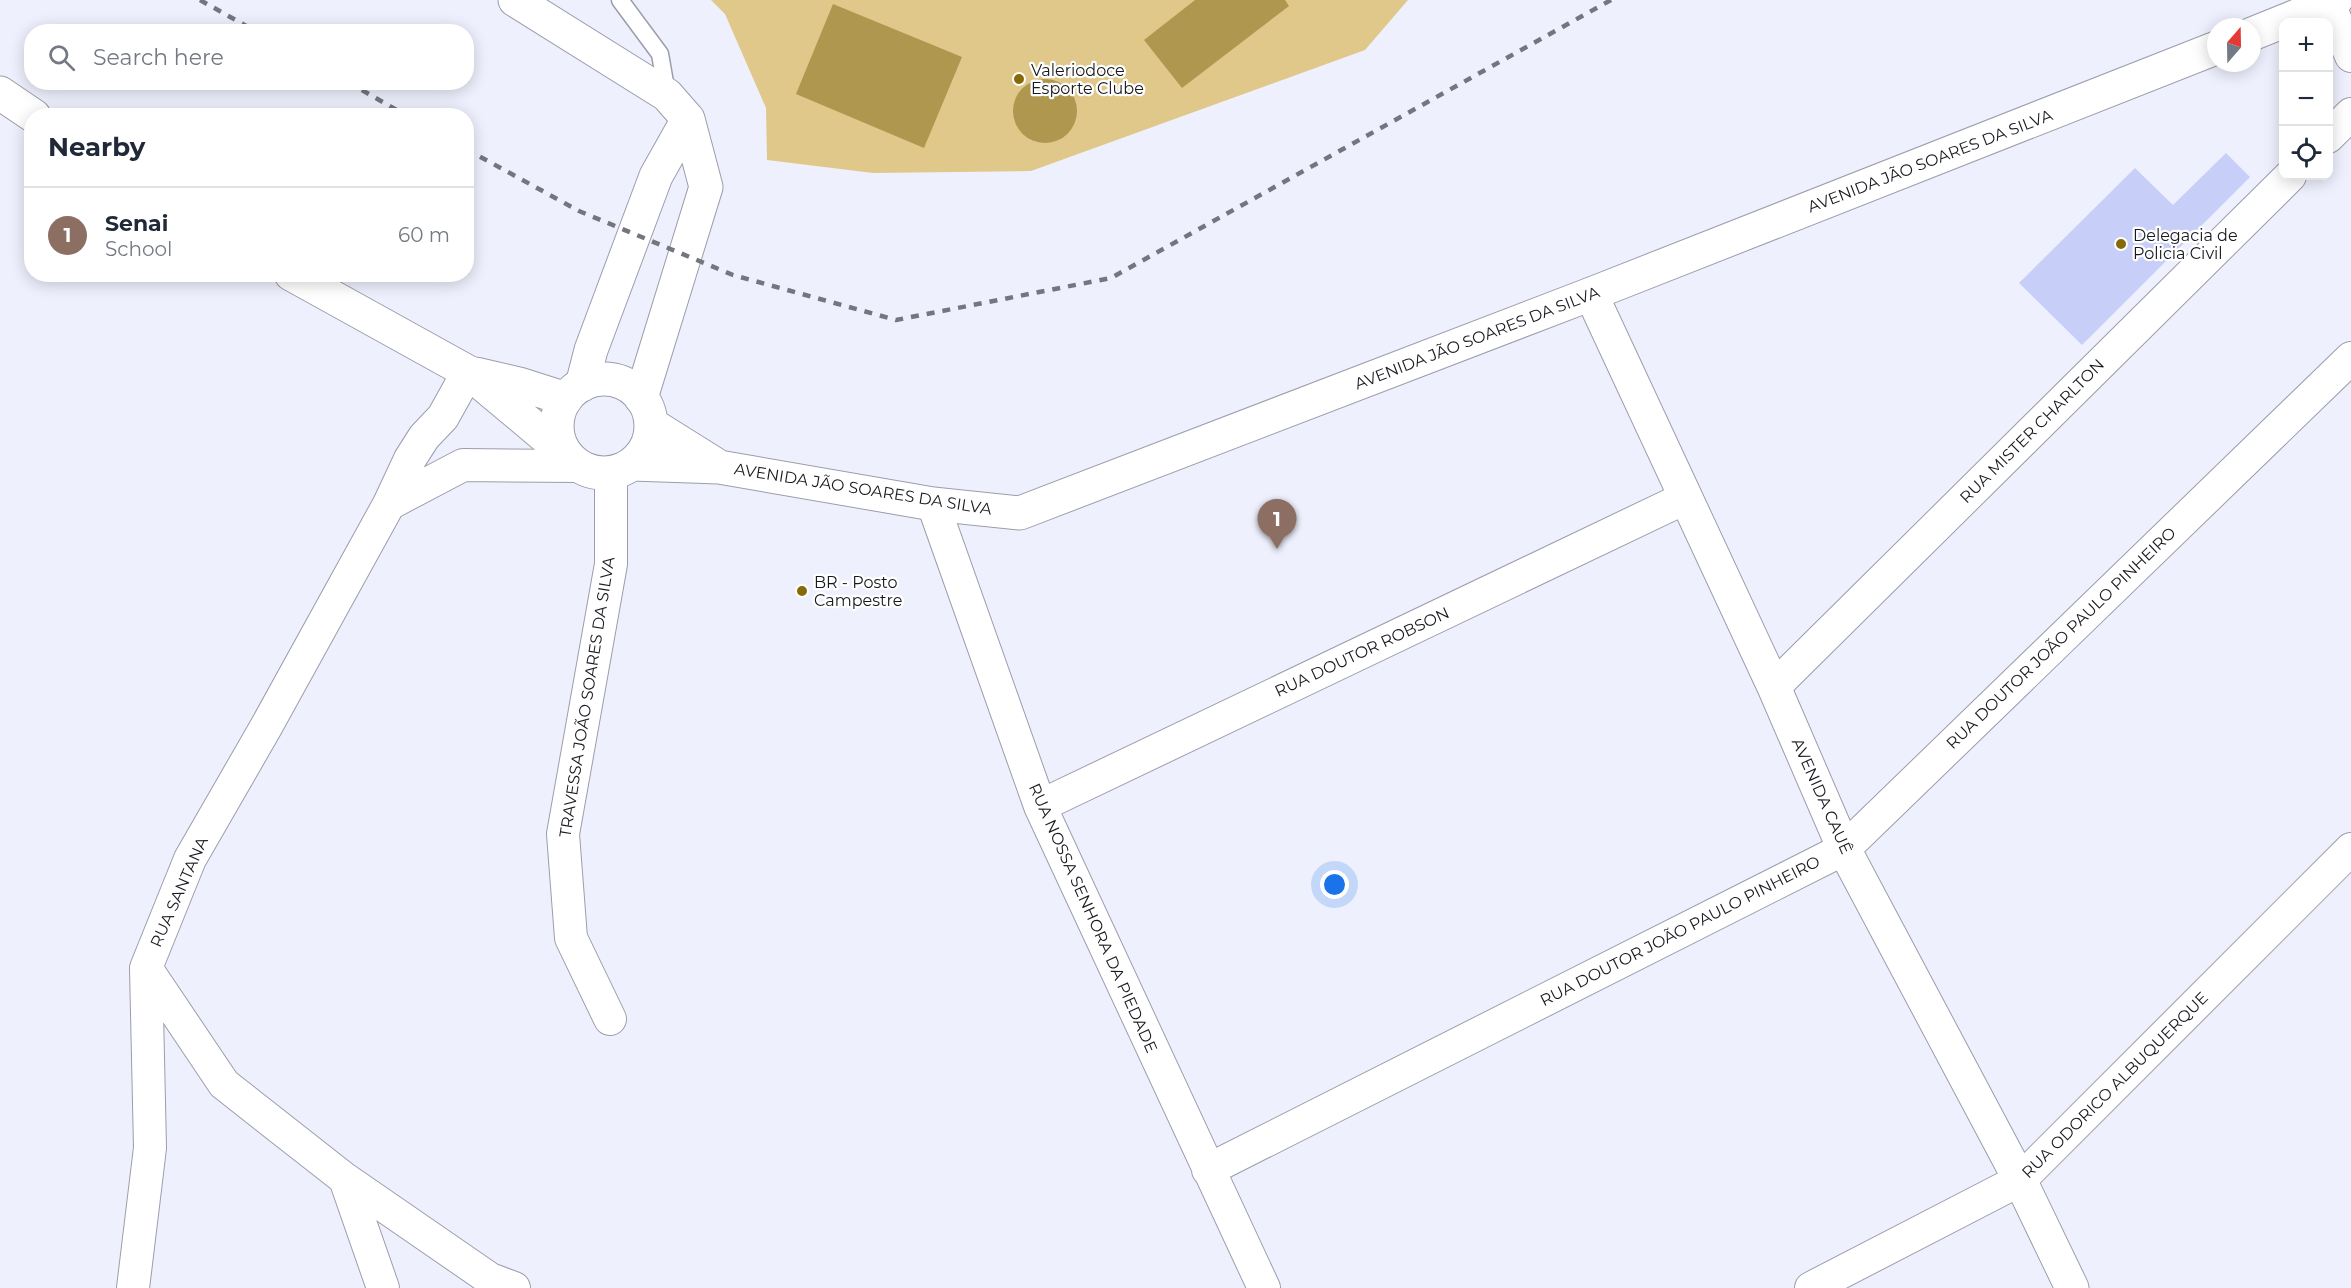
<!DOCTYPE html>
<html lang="en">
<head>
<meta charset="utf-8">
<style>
	body { margin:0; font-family:Montserrat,sans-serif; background:#f6f6f7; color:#1f2937 }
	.controls { position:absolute; right:18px; top:18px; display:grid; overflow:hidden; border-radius:12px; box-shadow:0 3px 15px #0003 }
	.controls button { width:54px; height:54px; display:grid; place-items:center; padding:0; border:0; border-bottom:2px solid #e0e1e3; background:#fff; color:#1f2937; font:30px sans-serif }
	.compass { position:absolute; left:2207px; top:18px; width:54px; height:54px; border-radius:50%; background:#fff; box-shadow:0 3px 15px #0003; rotate:20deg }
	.you { position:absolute; left:1335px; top:885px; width:21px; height:21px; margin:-15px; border:4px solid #fff; border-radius:50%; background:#1a73e8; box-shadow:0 0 0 9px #1a73e833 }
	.badge { display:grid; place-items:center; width:39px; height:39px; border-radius:50%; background:#b45309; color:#fff; font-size:20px; font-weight:700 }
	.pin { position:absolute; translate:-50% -50px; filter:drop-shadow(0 2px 3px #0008) }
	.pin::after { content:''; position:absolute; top:32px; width:21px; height:18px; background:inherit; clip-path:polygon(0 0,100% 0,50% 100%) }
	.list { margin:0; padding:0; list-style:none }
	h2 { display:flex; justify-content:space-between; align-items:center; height:78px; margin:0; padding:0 24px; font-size:26px }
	h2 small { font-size:20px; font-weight:400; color:#747a83 }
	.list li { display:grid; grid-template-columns:39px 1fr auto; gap:18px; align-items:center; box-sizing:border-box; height:96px; padding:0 24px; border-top:2px solid #e0e1e3 }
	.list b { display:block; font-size:22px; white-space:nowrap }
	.list p { margin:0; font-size:20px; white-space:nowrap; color:#747a83 }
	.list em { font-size:20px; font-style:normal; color:#747a83 }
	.icon { flex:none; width:33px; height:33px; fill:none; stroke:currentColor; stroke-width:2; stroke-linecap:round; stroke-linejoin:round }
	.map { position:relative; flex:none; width:2351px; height:1288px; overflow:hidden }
	.search { position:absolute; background:#fff; box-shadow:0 3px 15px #0003; left:24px; top:24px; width:450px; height:66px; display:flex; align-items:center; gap:15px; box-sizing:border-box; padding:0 21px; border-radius:24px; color:#747a83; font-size:22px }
	.panel { position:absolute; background:#fff; box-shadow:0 3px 15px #0003; left:24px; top:108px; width:450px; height:174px; border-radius:24px }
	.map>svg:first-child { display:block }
	.green { fill:#dfc889 }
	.water { fill:#b0974f }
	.building { fill:#c7cef7 }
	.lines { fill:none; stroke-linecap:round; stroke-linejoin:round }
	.service-casing { stroke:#9b9dab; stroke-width:19 }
	.minor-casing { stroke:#9b9dab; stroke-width:34 }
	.secondary-casing { stroke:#9b9dab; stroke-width:35 }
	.primary-casing { stroke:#9b9dab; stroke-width:35 }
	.service { stroke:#fff; stroke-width:16 }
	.minor { stroke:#fff; stroke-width:32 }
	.secondary { stroke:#fff; stroke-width:33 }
	.primary { stroke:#fff; stroke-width:33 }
	.rail { stroke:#74767e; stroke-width:4.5; stroke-dasharray:8 8; stroke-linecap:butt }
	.poi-dot { fill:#866a07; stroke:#fff; stroke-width:2 }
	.labels { text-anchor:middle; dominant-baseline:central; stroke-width:4.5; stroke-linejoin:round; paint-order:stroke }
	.poi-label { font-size:16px; fill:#18191e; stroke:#fff; text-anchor:start }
	.street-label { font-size:16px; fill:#18191e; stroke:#fff }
</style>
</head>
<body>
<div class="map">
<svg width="2351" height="1288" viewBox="0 0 2351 1288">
	<rect width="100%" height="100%" fill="#eef1fd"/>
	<path class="green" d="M 711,0 L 1408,0 L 1365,50 L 1031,171 L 873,173 L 767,160 L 766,108 L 725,14 Z"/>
	<path class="water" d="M 1195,0 L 1285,0 L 1289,6 L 1182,88 L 1144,40 Z
		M 833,4 L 962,57 L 924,148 L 796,94 Z
		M1013 111a32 32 0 1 1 64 0a32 32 0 1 1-64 0Z"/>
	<path class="building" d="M 2226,153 L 2250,177 L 2082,345 L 2019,283 L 2135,168 L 2173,205 Z"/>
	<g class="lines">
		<defs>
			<path id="service" d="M 620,0 L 660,54 L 667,94"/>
			<path id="minor" d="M 2329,4 L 2351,56
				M 2328,137 L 2351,114
				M 389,504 L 463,465 L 580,466
				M 933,504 L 1040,806 L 1264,1288
				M 1774,687 L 2290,176
				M 1040,806 L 1685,498
				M 146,968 L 224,1084 L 345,1179 L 383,1288
				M 610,1019 L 571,938 L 563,834 L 611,564 L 611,473
				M 1208,1170 L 1844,849 L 2351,358
				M 345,1179 L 490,1279 L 514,1288
				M 133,1288 L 150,1148 L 146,968 L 190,859 L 266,727 L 389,504 L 410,459 L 424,437 L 443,417 L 468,372
				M 1811,1288 L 2020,1180 L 2351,849"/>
			<path id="secondary" d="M 515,0 L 667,95 L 688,119 L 706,187 L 641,398
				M 1591,294 L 1774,687 L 1844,849 L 2020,1180 L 2072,1288
				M 582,385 L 591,350 L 656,176 L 688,119"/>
			<path id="primary" d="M 2252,34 L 2336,0
				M 0,93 L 34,116
				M 291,274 L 468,372 L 567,455
				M 476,374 L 519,384 L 566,399
				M557 426a47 47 0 1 1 94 0a47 47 0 1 1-94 0Z
				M 651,424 L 718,466
				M 632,464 L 719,467 L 933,504 L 1020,513 L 1591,294 L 2216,48"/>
		</defs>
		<use href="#service" class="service-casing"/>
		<use href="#minor" class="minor-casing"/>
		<use href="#secondary" class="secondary-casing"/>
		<use href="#primary" class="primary-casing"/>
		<use href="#service" class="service"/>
		<use href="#minor" class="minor"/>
		<use href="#secondary" class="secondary"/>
		<use href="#primary" class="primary"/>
		<path class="rail" d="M 200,0 L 257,32
			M 348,82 L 407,116
			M 466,149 L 579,211 L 733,275 L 896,320 L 1111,278 L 1611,0"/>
	</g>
	<g class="poi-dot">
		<circle cx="1019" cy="79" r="6"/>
		<circle cx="2121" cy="244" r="6"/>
		<circle cx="802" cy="591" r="6"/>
	</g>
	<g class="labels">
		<g class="poi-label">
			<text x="1031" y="70">Valeriodoce<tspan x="1031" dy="18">Esporte Clube</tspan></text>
			<text x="2133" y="235">Delegacia de<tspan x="2133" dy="18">Policia Civil</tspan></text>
			<text x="814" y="582">BR - Posto<tspan x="814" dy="18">Campestre</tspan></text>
		</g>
		<g class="street-label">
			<text transform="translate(1930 161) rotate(-21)">AVENIDA JÃO SOARES DA SILVA</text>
			<text transform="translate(1477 338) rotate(-21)">AVENIDA JÃO SOARES DA SILVA</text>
			<text transform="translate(2032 431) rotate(-45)">RUA MISTER CHARLTON</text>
			<text transform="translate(863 489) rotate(9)">AVENIDA JÃO SOARES DA SILVA</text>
			<text transform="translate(2061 638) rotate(-44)">RUA DOUTOR JOÃO PAULO PINHEIRO</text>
			<text transform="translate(1362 652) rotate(-25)">RUA DOUTOR ROBSON</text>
			<text transform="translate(587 697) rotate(-81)">TRAVESSA JOÃO SOARES DA SILVA</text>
			<text transform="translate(1822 796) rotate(66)">AVENIDA CAUÊ</text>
			<text transform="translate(179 892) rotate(-66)">RUA SANTANA</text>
			<text transform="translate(1093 918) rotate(66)">RUA NOSSA SENHORA DA PIEDADE</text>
			<text transform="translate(1680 931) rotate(-27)">RUA DOUTOR JOÃO PAULO PINHEIRO</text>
			<text transform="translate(2115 1085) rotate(-45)">RUA ODORICO ALBUQUERQUE</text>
		</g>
	</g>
</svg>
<div class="controls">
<button>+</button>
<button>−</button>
<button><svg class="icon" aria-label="locate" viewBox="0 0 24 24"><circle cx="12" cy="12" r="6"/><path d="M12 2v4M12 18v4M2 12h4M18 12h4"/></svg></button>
</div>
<svg class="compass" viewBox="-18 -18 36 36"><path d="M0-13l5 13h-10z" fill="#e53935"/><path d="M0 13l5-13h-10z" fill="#747a83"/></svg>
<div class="you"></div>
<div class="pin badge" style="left:1277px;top:549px;background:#8d6e63">1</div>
<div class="search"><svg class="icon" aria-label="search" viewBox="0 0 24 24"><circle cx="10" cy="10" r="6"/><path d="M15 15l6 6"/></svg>Search here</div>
<section class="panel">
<h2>Nearby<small></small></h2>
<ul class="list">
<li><span class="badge" style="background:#8d6e63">1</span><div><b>Senai</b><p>School</p></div><em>60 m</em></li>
</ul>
</section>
</div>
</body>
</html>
